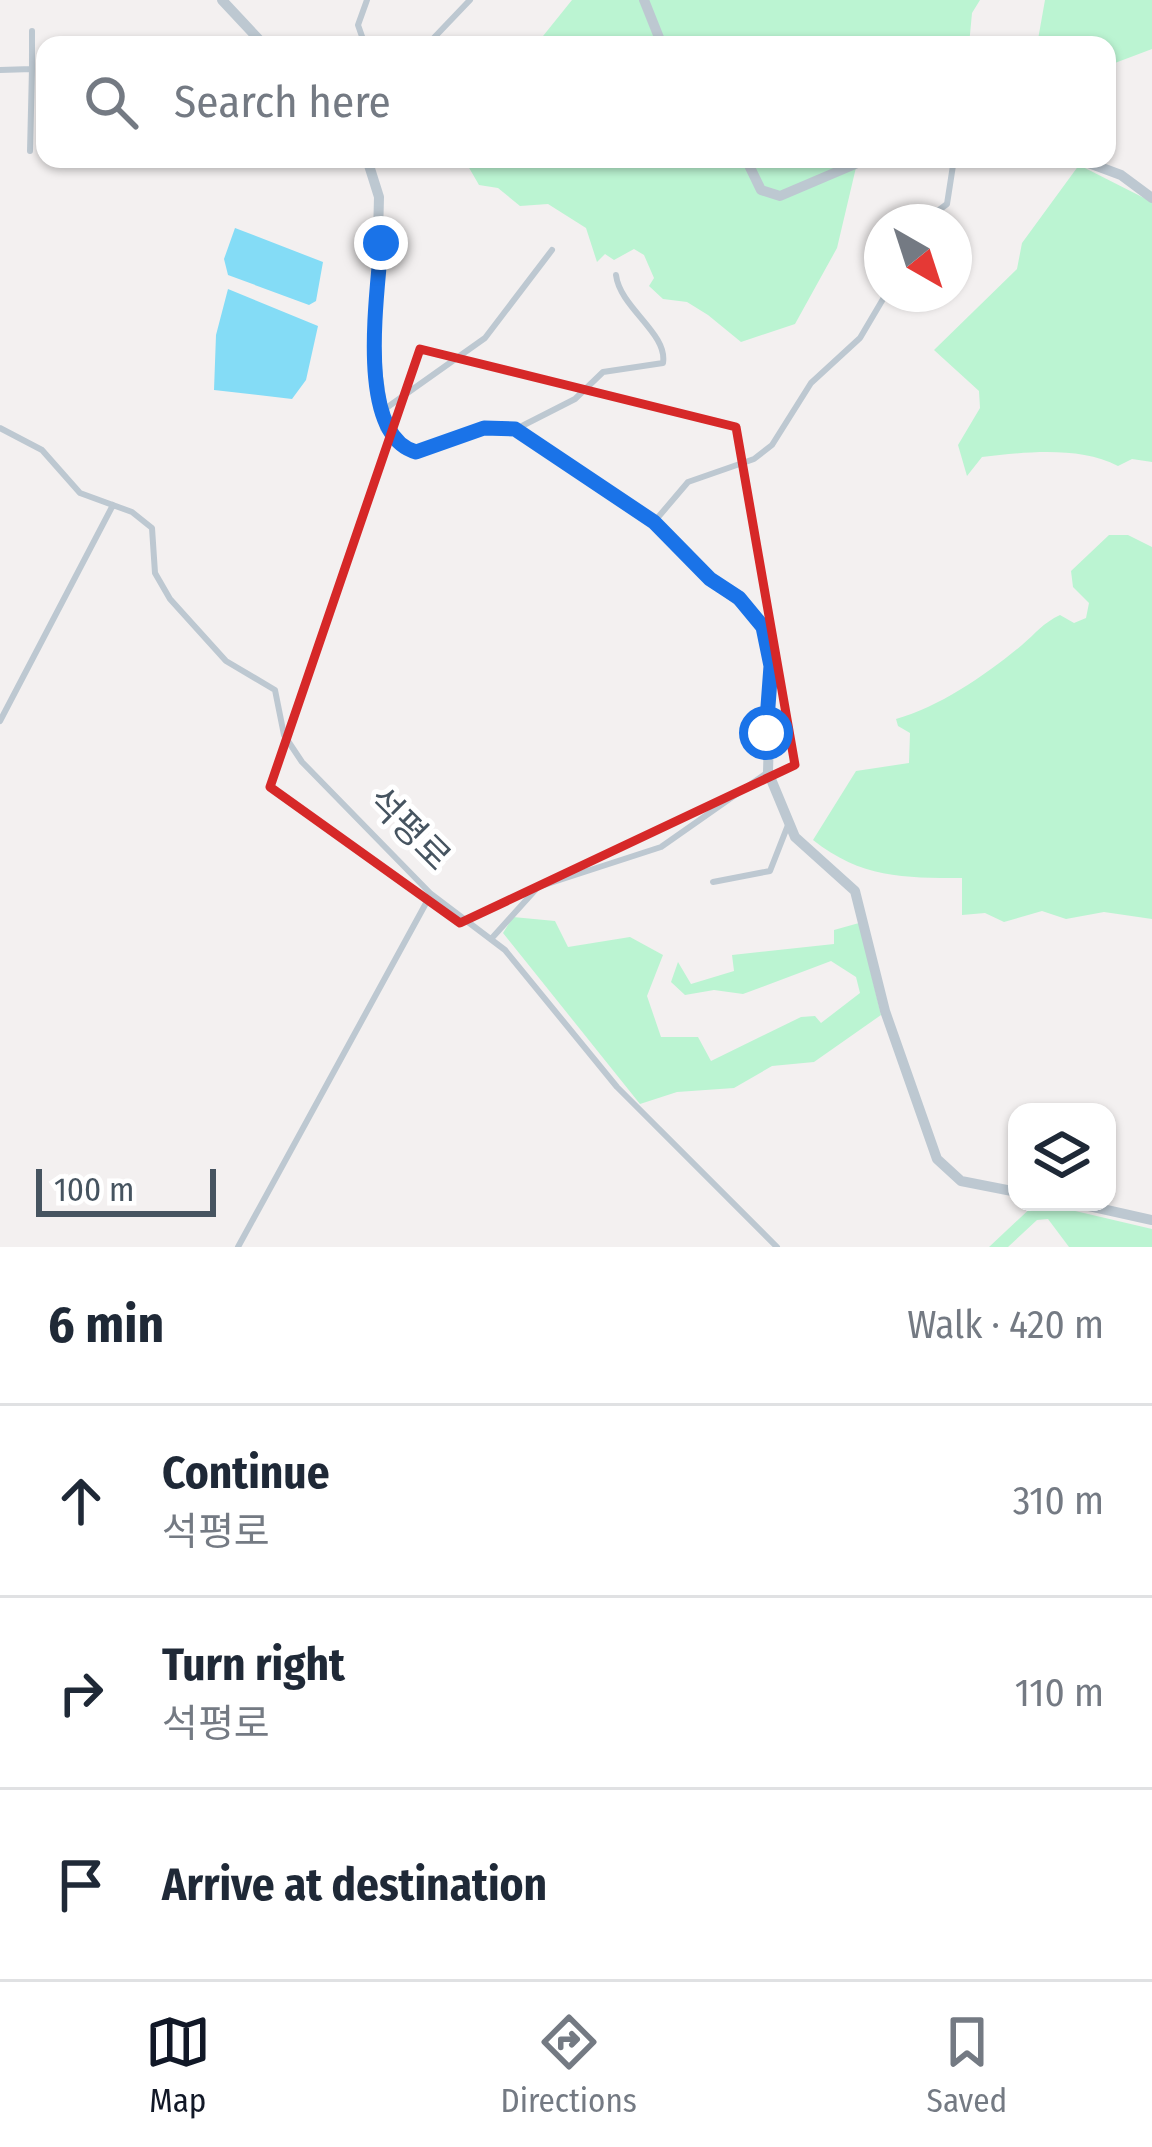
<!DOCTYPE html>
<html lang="en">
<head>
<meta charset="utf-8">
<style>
	body { margin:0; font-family:"Fira Sans Condensed","Noto Sans KR",sans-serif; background:#f6f6f7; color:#1f2937 }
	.controls { position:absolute; right:36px; bottom:36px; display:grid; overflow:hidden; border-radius:24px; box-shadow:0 3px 9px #0004 }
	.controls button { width:108px; height:108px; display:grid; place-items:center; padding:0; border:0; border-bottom:3px solid #e0e1e3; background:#fff; color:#1f2937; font:60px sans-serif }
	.compass { position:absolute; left:864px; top:204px; width:108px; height:108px; border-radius:50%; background:#fff; box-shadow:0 3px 9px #0004; rotate:141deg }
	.scale { position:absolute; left:36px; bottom:30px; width:180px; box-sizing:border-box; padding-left:12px; border:6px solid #465460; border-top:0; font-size:33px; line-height:42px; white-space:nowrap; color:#465460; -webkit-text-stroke:9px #fff; paint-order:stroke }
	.stop { position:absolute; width:36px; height:36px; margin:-27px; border:9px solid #1a73e8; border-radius:50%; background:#fff }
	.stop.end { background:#1a73e8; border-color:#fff; box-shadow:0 3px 12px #0008 }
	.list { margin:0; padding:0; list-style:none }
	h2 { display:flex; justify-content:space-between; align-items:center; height:156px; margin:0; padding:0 48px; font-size:51px }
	h2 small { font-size:39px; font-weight:400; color:#747a83 }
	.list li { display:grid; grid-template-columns:78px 1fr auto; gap:36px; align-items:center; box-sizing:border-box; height:192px; padding:0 48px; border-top:3px solid #e0e1e3 }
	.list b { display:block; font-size:45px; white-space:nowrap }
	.list p { margin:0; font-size:39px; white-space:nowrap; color:#747a83 }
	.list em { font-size:39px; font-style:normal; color:#747a83 }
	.icon { flex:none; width:66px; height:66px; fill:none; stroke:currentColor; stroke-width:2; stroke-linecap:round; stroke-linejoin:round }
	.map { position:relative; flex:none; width:1152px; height:1247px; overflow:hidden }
	.search { position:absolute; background:#fff; box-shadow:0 3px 9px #0004; left:36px; right:36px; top:36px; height:132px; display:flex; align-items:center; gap:30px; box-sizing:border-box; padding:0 42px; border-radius:24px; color:#747a83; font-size:45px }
	.sheet { height:732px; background:#fff }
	nav { display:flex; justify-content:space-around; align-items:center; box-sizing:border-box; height:168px; border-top:3px solid #e0e1e3; background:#fff; font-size:33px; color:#747a83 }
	nav a { display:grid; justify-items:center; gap:6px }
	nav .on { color:#111827 }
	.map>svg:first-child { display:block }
	.green { fill:#bbf4d2 }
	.water { fill:#84dcf6 }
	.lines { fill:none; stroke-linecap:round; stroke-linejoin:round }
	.service { stroke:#bdc8d1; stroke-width:6 }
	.minor { stroke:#bdc8d1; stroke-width:10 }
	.route { stroke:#1a73e8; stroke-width:15 }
	.marked { fill:none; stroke:#d62828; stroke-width:9; stroke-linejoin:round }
	.labels { text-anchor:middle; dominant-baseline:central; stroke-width:10; stroke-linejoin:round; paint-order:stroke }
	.street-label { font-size:36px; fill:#465460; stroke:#fff }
</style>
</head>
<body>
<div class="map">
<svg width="1152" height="1247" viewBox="0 0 1152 1247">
	<rect width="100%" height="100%" fill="#f3f0f0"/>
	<path class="green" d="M 572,0 L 980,0 L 972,13 L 969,45 L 542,45 L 539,41 Z
		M 1045,0 L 1152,0 L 1152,49 L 1107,66 L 1107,45 L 1037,45 Z
		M 477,159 L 858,159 L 837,248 L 795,324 L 741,342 L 708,315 L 687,302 L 663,299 L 649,286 L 654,278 L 644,255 L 634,249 L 614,260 L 605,254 L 597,262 L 586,228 L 548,204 L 520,206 L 498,188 L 479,185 L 468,166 Z
		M 1079,165 L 1152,202 L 1152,462 L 1132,459 L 1118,466 C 1079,446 1026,452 982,457 L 967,476 L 958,445 L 980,408 L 979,391 L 934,350 L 1017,269 L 1022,243 Z
		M 1109,535 L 1128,535 L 1152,547 L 1152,919 L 1104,912 L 1066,919 L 1042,911 L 1004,922 L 985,913 L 962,915 L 962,878 C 903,878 861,878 813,840 L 856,771 L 909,763 L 910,733 L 898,726 L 896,719 C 940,707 987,674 1022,645 C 1036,633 1043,623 1060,615 L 1074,623 L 1086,618 L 1089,603 L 1073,587 L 1071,571 Z
		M 513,917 L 555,921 L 568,947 L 630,937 L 663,955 L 647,996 L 661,1037 L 698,1037 L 711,1061 L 801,1017 L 815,1016 L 821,1023 L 860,993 L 856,977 L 831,961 L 743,994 L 714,990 L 685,995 L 671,982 L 678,962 L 691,984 L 734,971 L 732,955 L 834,944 L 834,930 L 859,923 L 881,1015 L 814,1062 L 772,1066 L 734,1088 L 677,1092 L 640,1104 L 503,933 Z
		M 1037,1202 L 1152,1229 L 1152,1247 L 1069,1247 L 1048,1219 L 1037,1220 L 1008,1247 L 989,1247 Z"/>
	<path class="water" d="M 235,228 L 323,262 L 316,301 L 309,305 L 228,275 L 224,259 Z
		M 228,289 L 318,326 L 306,380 L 292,399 L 214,390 L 216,335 Z"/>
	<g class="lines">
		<path class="service" d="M 365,45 L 358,25 L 367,0
			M 427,45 L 470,0
			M 32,69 L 32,31
			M 0,70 L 32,69 L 30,151
			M 923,222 L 947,204 L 954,159
			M 382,411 L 485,338 L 552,250
			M 0,428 L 42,450 L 80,493 L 132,512 L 152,528 L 155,573 L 170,599 L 226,661 L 275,690 L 284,735 L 302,762 L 431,894 L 505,950 L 617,1087 L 777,1247
			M 518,428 L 575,399 L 603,372 L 663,363 C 668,333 620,308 616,275
			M 654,522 L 688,482 L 754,459 L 772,445 L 811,383 L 860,338 L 886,294
			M 0,721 L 113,505
			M 713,882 L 770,871 L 788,825
			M 492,938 L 538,887 L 661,847 L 768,772
			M 238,1247 L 431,894"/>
		<path class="minor" d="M 222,0 L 264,45
			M 644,0 L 662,45
			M 367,159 L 379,197 L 375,354 L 385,428 L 404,449 L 416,452 L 484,428 L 515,429 L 642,512 L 710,579 L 755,614 L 769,643 L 771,666 L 768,772 L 795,837 L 855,891 L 885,1011 L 937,1159 L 961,1181 L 1017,1192
			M 746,159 L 761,190 L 780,196 L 867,159
			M 1078,159 L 1121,175 L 1152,198
			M 1071,1202 L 1152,1220"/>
	</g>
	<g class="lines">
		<path class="route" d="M 381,243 C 378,293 355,435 416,452 L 484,428 L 515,429 L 654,522 L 710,579 L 739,598 L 763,627 L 771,666 L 766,733"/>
	</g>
	<path class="marked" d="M 420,349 L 736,427 L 795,765 L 460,923 L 270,787 Z"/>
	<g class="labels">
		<g class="street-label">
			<text transform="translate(409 829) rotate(45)">석평로</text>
		</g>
	</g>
</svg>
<div class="controls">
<button><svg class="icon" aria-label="layers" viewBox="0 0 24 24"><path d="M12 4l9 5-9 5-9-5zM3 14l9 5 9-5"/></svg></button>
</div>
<svg class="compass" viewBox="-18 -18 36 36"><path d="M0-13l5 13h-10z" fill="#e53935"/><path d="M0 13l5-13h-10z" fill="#747a83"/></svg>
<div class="scale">100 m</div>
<div class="stop" style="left:766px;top:733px"></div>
<div class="stop end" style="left:381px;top:243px"></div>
<div class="search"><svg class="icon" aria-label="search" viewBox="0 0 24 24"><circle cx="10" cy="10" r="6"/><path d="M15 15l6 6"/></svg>Search here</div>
</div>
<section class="sheet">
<h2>6 min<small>Walk · 420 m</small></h2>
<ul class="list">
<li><svg class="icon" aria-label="ahead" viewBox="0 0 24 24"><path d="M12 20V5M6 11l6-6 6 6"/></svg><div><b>Continue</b><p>석평로</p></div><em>310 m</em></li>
<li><svg class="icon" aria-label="right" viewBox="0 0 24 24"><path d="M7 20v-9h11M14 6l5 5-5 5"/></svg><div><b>Turn right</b><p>석평로</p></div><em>110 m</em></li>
<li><svg class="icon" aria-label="arrive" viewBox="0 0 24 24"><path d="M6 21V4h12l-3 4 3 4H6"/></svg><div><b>Arrive at destination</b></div></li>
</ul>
</section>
<nav>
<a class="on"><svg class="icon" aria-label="map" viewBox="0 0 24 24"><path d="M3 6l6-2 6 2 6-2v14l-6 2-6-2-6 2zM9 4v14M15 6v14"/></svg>Map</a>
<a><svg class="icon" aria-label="directions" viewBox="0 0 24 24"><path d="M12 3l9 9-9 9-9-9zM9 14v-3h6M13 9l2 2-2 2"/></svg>Directions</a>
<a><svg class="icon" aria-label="saved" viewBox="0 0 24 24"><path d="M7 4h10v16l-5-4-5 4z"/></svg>Saved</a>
</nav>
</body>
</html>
